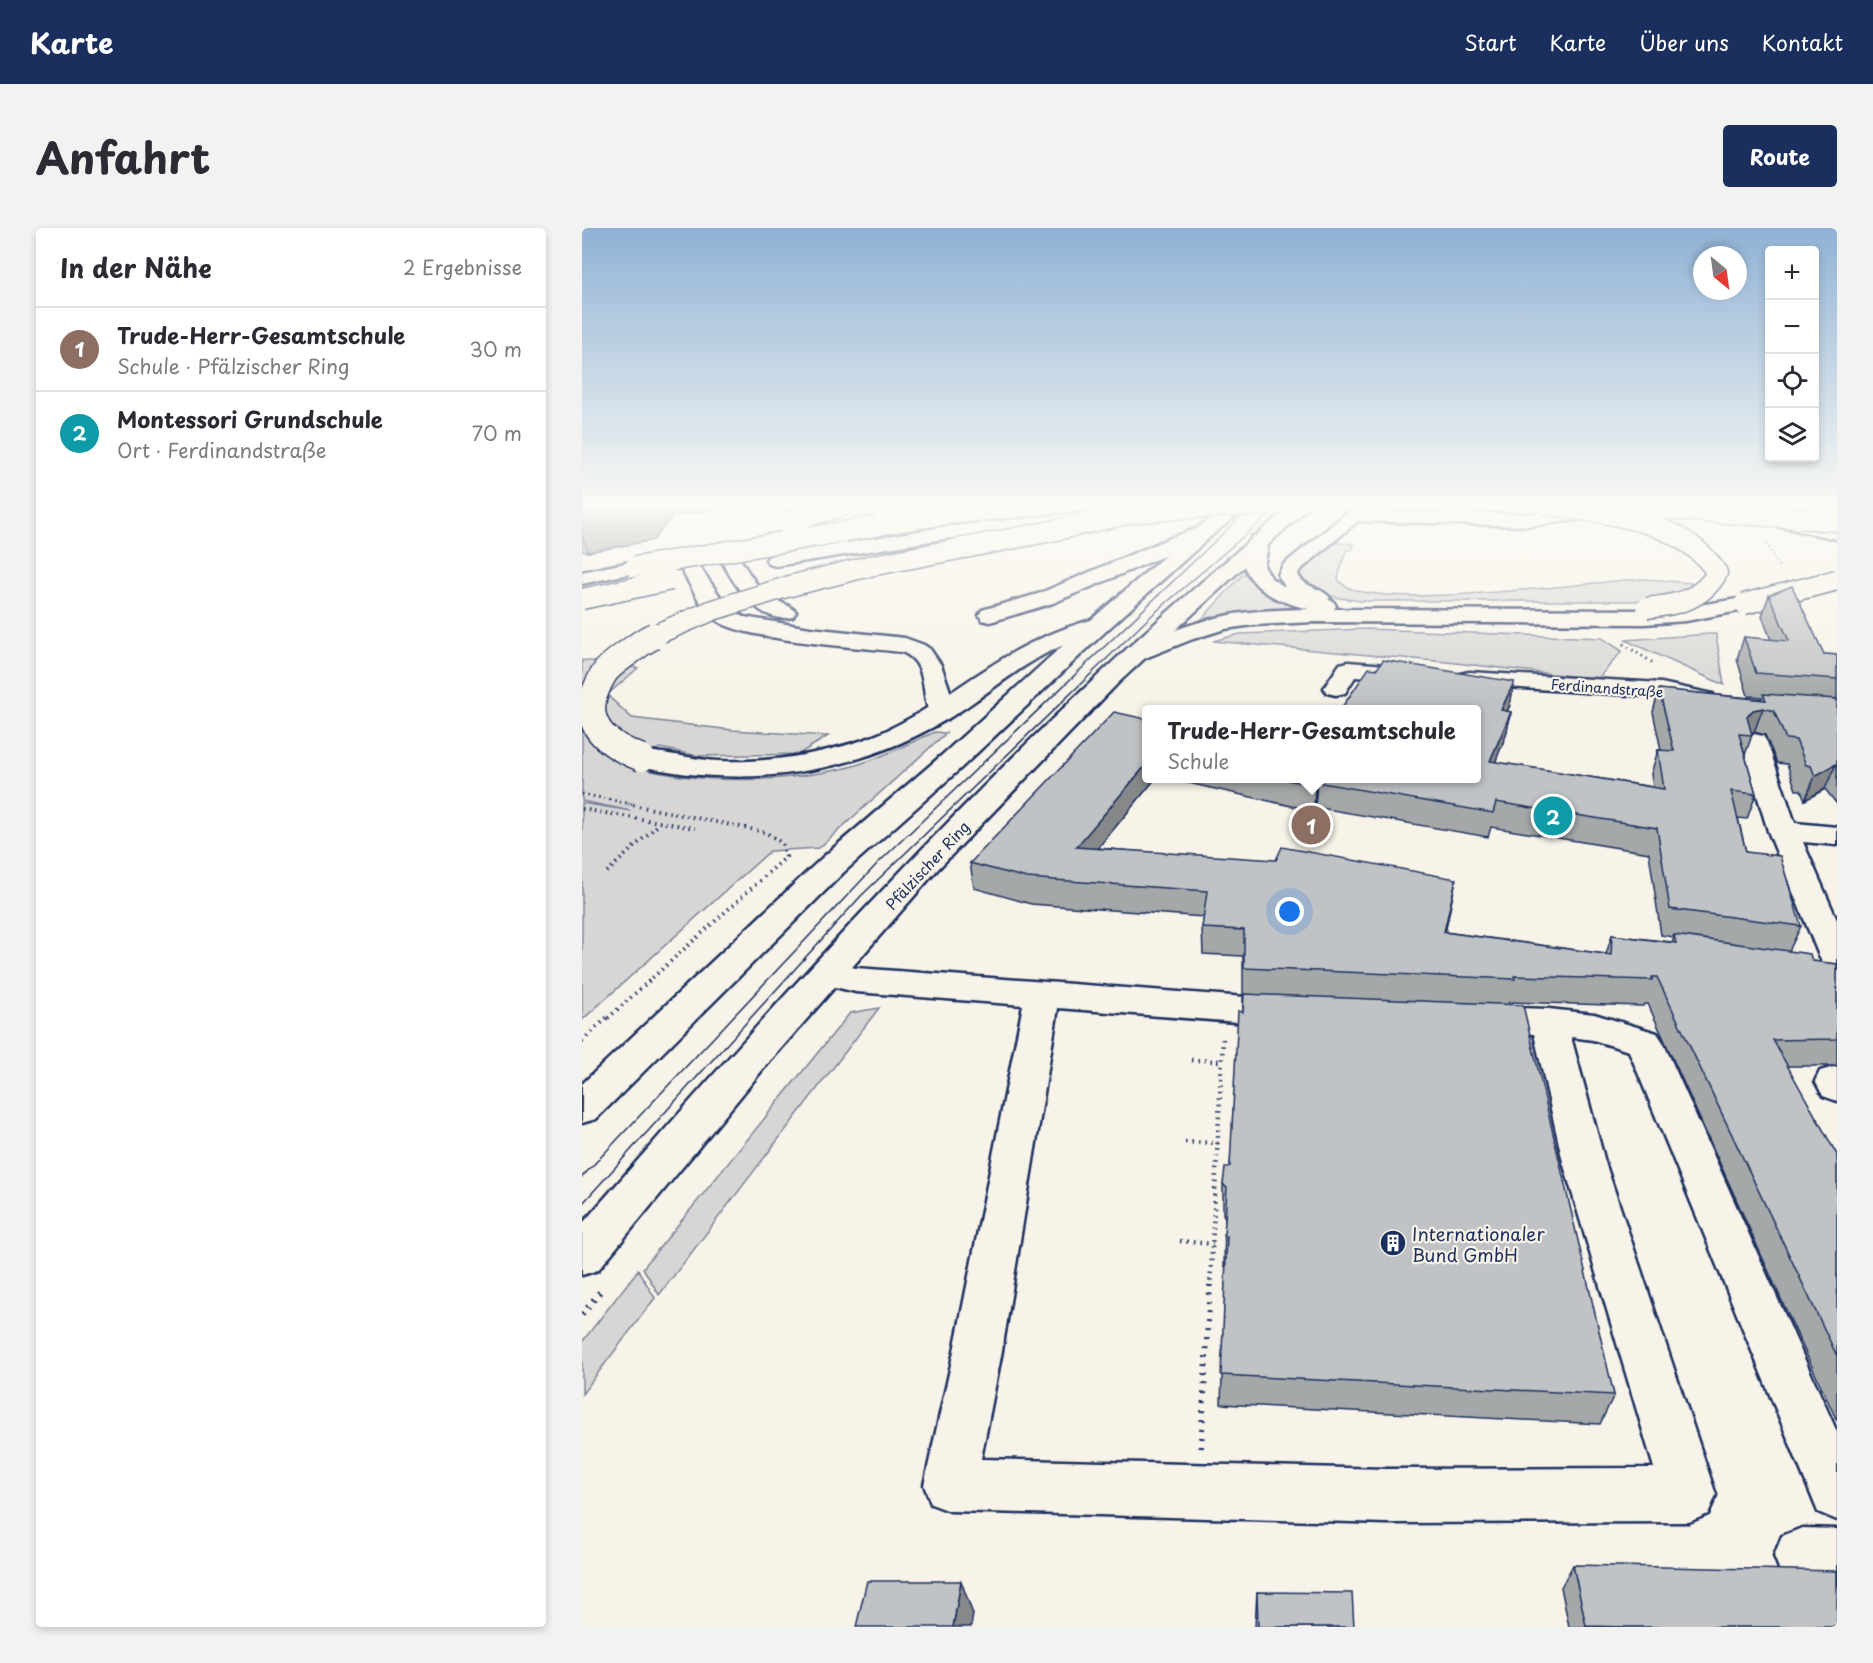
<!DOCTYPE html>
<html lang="de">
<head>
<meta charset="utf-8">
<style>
	body { margin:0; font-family:"Playpen Sans",sans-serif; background:#f2f2f3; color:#2b2b33 }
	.controls { position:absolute; right:18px; top:18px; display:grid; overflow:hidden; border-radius:6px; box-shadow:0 3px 9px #0003 }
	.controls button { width:54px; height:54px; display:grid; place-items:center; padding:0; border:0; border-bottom:2px solid #e1e1e2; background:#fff; color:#2b2b33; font:30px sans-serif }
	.compass { position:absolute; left:1111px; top:18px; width:54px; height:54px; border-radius:50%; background:#fff; box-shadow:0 3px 9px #0003; rotate:151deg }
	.you { position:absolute; left:708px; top:684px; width:21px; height:21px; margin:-15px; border:4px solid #fff; border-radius:50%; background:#1a73e8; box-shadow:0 0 0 9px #1a73e833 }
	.badge { display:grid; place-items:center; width:39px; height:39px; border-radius:50%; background:#1b2f5e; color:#fff; font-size:20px; font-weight:700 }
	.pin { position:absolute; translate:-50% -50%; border:3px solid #fff; box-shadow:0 2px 6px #0006 }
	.popup { position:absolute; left:560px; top:477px; width:339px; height:78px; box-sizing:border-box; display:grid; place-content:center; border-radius:6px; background:#fff; filter:drop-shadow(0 2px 4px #0005); font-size:20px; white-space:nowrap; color:#7c7c81 }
	.popup b { font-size:22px; color:#2b2b33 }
	.popup::after { content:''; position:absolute; left:50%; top:100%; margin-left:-12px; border:12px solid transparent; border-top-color:#fff }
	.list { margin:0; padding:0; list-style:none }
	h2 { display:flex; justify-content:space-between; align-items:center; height:78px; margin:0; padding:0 24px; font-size:26px }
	h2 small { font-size:20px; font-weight:400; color:#7c7c81 }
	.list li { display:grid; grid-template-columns:39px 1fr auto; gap:18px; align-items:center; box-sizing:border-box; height:84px; padding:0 24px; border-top:2px solid #e1e1e2 }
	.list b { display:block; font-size:22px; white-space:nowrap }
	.list p { margin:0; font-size:20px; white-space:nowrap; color:#7c7c81 }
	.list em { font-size:20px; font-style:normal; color:#7c7c81 }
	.icon { flex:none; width:33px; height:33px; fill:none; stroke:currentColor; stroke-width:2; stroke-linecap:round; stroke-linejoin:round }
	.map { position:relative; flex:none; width:1255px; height:1399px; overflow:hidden; border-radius:6px }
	header { display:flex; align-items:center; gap:36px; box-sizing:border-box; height:84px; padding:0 30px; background:#1b2f5e; color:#fff }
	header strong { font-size:28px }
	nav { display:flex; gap:33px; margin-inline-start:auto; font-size:21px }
	.intro { display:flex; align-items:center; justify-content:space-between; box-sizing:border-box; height:144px; padding:0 36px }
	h1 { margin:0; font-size:42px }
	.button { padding:15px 27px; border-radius:6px; background:#1b2f5e; color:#fff; font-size:21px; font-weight:700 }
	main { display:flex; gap:36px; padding:0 36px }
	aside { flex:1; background:#fff; border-radius:6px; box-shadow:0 3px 9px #0003 }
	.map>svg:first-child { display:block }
	.green { fill:#d7d6d4; stroke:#798299; stroke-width:1.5 }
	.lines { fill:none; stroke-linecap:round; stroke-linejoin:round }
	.minor-casing { stroke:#1b2f5e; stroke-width:5 }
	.major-casing { stroke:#1b2f5e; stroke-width:5 }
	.highway-casing { stroke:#1b2f5e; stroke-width:5 }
	.path-far4 { stroke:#1b2f5e; stroke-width:2; stroke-dasharray:1 3; stroke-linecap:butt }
	.path-far3 { stroke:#1b2f5e; stroke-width:3; stroke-dasharray:1.5 4; stroke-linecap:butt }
	.path-far2 { stroke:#1b2f5e; stroke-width:4; stroke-dasharray:1.5 4.5; stroke-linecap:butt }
	.path-far1 { stroke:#1b2f5e; stroke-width:4.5; stroke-dasharray:1.5 5; stroke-linecap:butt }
	.path { stroke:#1b2f5e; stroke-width:6; stroke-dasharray:2 7; stroke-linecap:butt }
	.minor { fill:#f7f3e8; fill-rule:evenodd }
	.major { fill:#f7f3e8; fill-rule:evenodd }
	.highway { fill:#f7f3e8; fill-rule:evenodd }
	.tram { stroke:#1b2f5e; stroke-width:1.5 }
	.highway-bridge-far1-casing { stroke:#1b2f5e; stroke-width:23; stroke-linecap:butt }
	.highway-bridge-casing { stroke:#1b2f5e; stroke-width:29; stroke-linecap:butt }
	.highway-bridge-far1 { stroke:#f7f3e8; stroke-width:20 }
	.highway-bridge { stroke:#f7f3e8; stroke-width:26 }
	.wall { fill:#a5a8a9; stroke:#1b2f5e; stroke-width:1.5 }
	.shaded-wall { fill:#86888a; stroke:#1b2f5e; stroke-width:1.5 }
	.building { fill:#c0c3c5; stroke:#1b2f5e; stroke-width:1.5 }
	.labels { text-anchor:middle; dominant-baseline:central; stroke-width:4.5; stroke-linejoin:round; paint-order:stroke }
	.far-street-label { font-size:14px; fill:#1b2f5e; stroke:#f7f3e8 }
	.street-label { font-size:15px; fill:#1b2f5e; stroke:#f7f3e8 }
	.near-poi-label { font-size:18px; fill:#1b2f5e; stroke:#f7f3e8; text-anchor:start }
</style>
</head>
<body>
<header>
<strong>Karte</strong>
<nav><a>Start</a><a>Karte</a><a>Über uns</a><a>Kontakt</a></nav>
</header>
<div class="intro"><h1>Anfahrt</h1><a class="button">Route</a></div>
<main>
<aside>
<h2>In der Nähe<small>2 Ergebnisse</small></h2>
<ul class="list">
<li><span class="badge" style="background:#8d6e63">1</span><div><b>Trude-Herr-Gesamtschule</b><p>Schule · Pfälzischer Ring</p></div><em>30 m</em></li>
<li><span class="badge" style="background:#0f9aa8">2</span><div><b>Montessori Grundschule</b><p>Ort · Ferdinandstraße</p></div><em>70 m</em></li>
</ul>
</aside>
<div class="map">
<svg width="1255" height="1399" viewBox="0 0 1255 1399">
	<rect width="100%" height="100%" fill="#f7f3e8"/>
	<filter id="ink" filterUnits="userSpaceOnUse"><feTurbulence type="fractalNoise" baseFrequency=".0167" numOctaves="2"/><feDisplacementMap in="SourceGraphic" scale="12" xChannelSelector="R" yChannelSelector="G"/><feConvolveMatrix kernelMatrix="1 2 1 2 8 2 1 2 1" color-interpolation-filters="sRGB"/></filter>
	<g filter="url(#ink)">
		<path class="green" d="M 755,315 L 772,316 L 770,322 L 764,322 L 756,350 C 767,389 1018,352 1059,351 C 1076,351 1093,354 1109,355 L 1108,360 L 1092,367 L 1063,373 L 779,373 C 753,370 735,368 716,349 C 718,336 742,318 755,315 Z
			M 661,346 L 664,346 L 729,382 L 618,393 Z
			M 785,401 L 1020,410 L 1040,423 L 1016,451 L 865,434 L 631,413 L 658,406 Z
			M 1134,406 L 1142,457 L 1043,412 L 1128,406 Z
			M 0,432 L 56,440 L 25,467 L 50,490 L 150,502 L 246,508 L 217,526 L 117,528 L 78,520 L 40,535 C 106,556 190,556 259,541 C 292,534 323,517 353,504 L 364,505 L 237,620 L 188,623 L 0,792 L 0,575 L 49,583 L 0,573 Z
			M 297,780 L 77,1067 L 61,1040 L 268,785 Z
			M 56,1042 L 73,1070 L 0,1166 L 0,1114 Z"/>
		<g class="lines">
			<defs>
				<path id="minor" d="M 1027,278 L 1033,279 L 1036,283 L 1033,287 L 948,298 L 772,293 L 766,292 L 763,288 L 766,284 L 772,283 L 948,286 Z
					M 1201,288 L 1255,299 L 1255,311 L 1194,298 L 1192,294 L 1194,290 Z
					M 622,298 L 629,300 L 631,304 L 629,308 L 471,375 L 408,394 L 400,392 L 397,387 L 400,382 L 456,366 L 588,310 Z
					M 149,326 L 156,328 C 165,341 172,356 185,367 C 194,374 208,376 214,384 L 211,389 C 176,397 153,357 139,332 L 142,328 Z
					M 108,333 L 115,335 L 146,380 L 162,389 L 228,400 L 323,410 L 342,417 L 348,421 L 359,437 L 368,463 L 372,484 L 368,489 L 359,492 L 350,489 C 337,470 349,436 320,424 C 280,419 163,413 134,392 C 120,383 107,354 98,339 L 101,335 Z
					M 766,434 L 830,439 L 838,441 L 842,446 L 838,451 L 830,453 L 773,449 L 763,465 L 754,467 L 745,465 L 742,460 L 758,436 Z
					M 887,444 L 1079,455 L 1131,466 L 1134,471 L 1131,476 L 1122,478 L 1079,469 L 878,456 L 875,451 L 878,446 Z
					M 1172,506 L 1181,508 L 1185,514 L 1213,595 L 1255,599 L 1255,617 L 1221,614 L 1255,692 L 1255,741 L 1243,738 L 1238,730 L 1186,603 L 1159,514 L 1163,508 Z
					M 244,734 L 274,740 L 705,772 L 718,776 L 723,785 L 718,794 L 705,798 L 476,780 L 420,1123 L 399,1231 L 805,1241 L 1072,1240 L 981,934 L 952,806 L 900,805 L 887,801 L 882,792 L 887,783 L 900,779 L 967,781 L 1012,786 L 1075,805 L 1081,814 L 1255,1204 L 1255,1292 L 1236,1284 L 1047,823 L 1011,812 L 989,809 L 1023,934 L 1134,1267 L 1126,1286 L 1107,1294 L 805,1295 L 368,1283 L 349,1276 L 342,1257 L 372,1123 L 441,777 L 274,764 L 232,754 L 227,746 L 232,738 Z
					M 1252,839 L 1255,840 L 1255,873 L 1241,868 L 1233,853 L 1238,843 Z
					M 1220,1300 L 1255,1301 L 1255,1357 L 1220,1356 L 1200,1348 L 1192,1328 L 1200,1308 Z"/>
				<path id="major" d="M 648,276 L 668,276 L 629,308 L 525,402 L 379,540 L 262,644 L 14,891 L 0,895 L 0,856 L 240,630 L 359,528 L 509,392 L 615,300 Z
					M 711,276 L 730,276 L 536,455 L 355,642 L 182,840 L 16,1042 L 0,1047 L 0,996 C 166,806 335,616 520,444 C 582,386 646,331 711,276 Z"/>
				<path id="highway" d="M 776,276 L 796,276 L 717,343 L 716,347 C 724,361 740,359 748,370 L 746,372 L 751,373 L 754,378 L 752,381 L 1062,382 L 1104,379 L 1162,370 L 1170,371 L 1173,376 L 1170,381 L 1162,382 L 1104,393 L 1062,396 L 732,394 L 671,397 L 643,401 L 611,411 L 553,434 L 545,432 L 541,427 L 545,422 C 575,409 605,396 638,389 C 667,382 697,382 727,381 C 699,374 674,366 662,338 L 670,308 L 684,308 L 687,312 L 682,338 L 690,351 L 703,359 L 696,347 L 701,337 Z
					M 1220,276 L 1255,276 L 1255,283 L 1223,280 Z
					M 514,283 L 520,284 L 523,288 L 520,292 L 362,311 L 194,338 L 187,336 L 184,332 L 187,328 L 194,326 L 362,299 Z
					M 53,333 L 60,335 L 63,339 L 60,343 L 0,356 L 0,344 Z
					M 517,390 L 525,392 L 528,397 L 525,402 C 503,409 481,416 461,427 C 428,445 399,471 367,490 C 271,548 158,562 50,536 L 47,530 L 50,524 C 69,520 113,532 136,533 C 183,535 230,528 275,514 C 339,494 386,447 445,417 C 467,406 492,396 517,390 Z"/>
			</defs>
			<use href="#minor" class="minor-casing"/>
			<use href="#major" class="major-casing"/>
			<use href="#highway" class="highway-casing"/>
			<path class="path-far4" d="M 163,276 L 176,289
				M 1185,316 L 1197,339"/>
			<path class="path-far3" d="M 1041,416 L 1073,436
				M 0,566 L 54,577"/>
			<path class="path-far2" d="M 0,581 L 113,600
				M 25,644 L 78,595
				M 26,790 L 204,629 L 200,615 L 183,604 L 46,576"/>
			<path class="path-far1" d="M 0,813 L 27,788
				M 609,832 L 640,833
				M 603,914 L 636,915
				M 598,1013 L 631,1016
				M 628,1059 L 641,811"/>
			<path class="path" d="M 0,1087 L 20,1061
				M 619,1220 L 628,1057"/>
			<use href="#minor" class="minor"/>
			<use href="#major" class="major"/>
			<use href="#highway" class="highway"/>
			<path class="tram" d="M 0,949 L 295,636 L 654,293 L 675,276
				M 0,976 L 279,668 L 569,388 L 699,276"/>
			<defs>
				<path id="highway-bridge-far1" d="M 961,276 C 1021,286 1100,289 1135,345 C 1120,372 1094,377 1065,380
					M 1045,278 L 1255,293
					M 204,295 L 265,276
					M 53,339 L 295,298
					M 0,371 L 89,352
					M 1162,376 L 1255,352
					M 68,409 L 131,382 L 208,358 L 288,338 L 470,303 L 549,285 L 605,280 L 699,276"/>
				<path id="highway-bridge" d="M 60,530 C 31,519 0,501 13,464 C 22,442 25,440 44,426 C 53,420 62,412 72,408"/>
			</defs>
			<use href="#highway-bridge-far1" class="highway-bridge-far1-casing"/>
			<use href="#highway-bridge" class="highway-bridge-casing"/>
			<use href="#highway-bridge-far1" class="highway-bridge-far1"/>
			<use href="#highway-bridge" class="highway-bridge"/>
		</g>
		<path class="wall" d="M 0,276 L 166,276 L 146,280 L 90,288 L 71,312 L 6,324 L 0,323 Z
			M 1187,367 L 1242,426 L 1255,427 L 1255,576 L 1243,561 L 1223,572 L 1219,562 L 1214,562 L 1205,536 L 1195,535 L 1183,507 L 1172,504 L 1170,504 L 1170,507 L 1163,527 L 1174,566 L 1165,591 L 1156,590 L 1164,624 L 1219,698 L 1207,723 L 1230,733 L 1255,736 L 1255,838 L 1205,838 L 1255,927 L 1255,1193 L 1209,1093 L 1066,776 L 1062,776 L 1061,778 L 927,774 L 927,776 L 1032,1167 L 1018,1196 L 639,1176 L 644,1039 L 642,1038 L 643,990 L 641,986 L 641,956 L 648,938 L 661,784 L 661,728 L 621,726 L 620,700 L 622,689 L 449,676 L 392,660 L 388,635 L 564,550 L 574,550 L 516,620 L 874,651 L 863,704 L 1024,726 L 1030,707 L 1090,714 L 1092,709 L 1079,707 L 1067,625 L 909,599 L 906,609 L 733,579 L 732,583 L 584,550 L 894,550 L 795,441 L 932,454 L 928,477 L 925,483 L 929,484 L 924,507 L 913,534 L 1071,559 L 1069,546 L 1076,522 L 1079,522 L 1071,484 L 1077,461 L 1179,471 L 1180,469 L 1166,468 L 1155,431 L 1162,409 L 1189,412 L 1180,388 Z
			M 991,1337 L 1255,1399 L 987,1399 L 979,1359 Z
			M 675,1364 L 772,1399 L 673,1399 Z"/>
		<path class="shaded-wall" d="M 42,276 L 166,276 L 146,280 L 90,288 L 71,312 L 6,324 L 0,307 L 0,283 Z
			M 932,454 L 928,477 L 915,506 L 919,482 Z
			M 1181,480 L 1172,504 L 1162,506 L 1165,489 L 1171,482 Z
			M 929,484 L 924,507 L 904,558 L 908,533 Z
			M 1254,536 L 1243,561 L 1223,572 L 1233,548 Z
			M 564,537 L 564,550 L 574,550 L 496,644 L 494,619 Z
			M 735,554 L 733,579 L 732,583 L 733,558 Z
			M 874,651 L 869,676 L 858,730 L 862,704 Z
			M 379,1353 L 391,1386 L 389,1399 L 371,1399 Z"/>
		<path class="building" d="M 0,276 L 42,276 L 0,283 Z
			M 1210,358 L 1242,426 L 1255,427 L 1255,451 L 1174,445 L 1162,409 L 1207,413 L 1187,367 Z
			M 801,432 L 932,454 L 919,482 L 929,484 L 908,533 L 1082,561 L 1076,522 L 1092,523 L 1077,461 L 1184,472 L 1181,466 L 1255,471 L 1255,538 L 1254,536 L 1233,548 L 1229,538 L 1224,537 L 1214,512 L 1204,511 L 1192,483 L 1181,480 L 1171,482 L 1165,489 L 1170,507 L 1157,506 L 1174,566 L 1149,563 L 1164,624 L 1198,628 L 1219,698 L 1088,681 L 1075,600 L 914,574 L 911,585 L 735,554 L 733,558 L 697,550 L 894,550 L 894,482 L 758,482 L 787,440 L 795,441 Z
			M 532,484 L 564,491 L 564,537 L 494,619 L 694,632 L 700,619 L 874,651 L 862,704 L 1029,727 L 1030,707 L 1094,715 L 1092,707 L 1228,726 L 1230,733 L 1255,736 L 1255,811 L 1191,812 L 1255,927 L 1255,1128 L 1075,749 L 1070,749 L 1070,752 L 932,748 L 933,751 L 662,740 L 662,702 L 620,700 L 625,663 L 445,650 L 388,635 Z
			M 662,766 L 941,777 L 1032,1167 L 639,1147 L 645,1008 L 642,1008 L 645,960 L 641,956 L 643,940 L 648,938 L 656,783 L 661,784 Z
			M 991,1337 L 1255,1343 L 1255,1399 L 1046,1399 L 1004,1398 Z
			M 285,1353 L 379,1353 L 371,1399 L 274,1399 Z
			M 675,1364 L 770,1365 L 772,1399 L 676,1399 Z"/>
	</g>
	<linearGradient id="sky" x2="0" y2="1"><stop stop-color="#90b2d5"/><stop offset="0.59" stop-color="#fbfaf5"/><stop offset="1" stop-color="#fbfaf5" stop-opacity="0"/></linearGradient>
	<rect width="1255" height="471" fill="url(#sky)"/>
	<defs>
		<symbol id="building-disc" viewBox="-11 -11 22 22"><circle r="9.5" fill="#1b2f5e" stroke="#f7f3e8"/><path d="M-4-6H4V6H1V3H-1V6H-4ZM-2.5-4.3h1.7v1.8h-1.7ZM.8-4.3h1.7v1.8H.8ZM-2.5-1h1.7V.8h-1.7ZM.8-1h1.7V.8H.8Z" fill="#fff"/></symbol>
	</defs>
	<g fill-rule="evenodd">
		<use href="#building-disc" x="796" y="1000" width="30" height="30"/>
	</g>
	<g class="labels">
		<g class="far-street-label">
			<text transform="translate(1025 460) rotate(4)">Ferdinandstraße</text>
		</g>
		<g class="street-label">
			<text transform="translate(345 637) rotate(-47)">Pfälzischer Ring</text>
		</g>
		<g class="near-poi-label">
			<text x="830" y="1005">Internationaler<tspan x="830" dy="21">Bund GmbH</tspan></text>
		</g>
	</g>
</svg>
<div class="controls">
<button>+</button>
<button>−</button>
<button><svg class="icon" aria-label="locate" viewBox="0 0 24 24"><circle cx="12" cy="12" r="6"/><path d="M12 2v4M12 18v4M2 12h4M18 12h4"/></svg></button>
<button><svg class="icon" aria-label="layers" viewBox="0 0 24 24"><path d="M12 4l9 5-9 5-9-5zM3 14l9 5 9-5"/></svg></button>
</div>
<svg class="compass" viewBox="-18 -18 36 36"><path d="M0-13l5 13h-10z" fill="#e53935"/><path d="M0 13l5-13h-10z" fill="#7c7c81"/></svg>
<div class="you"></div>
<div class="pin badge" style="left:729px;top:597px;background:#8d6e63">1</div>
<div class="popup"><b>Trude-Herr-Gesamtschule</b>Schule</div>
<div class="pin badge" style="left:971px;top:588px;background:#0f9aa8">2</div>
</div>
</main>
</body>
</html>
